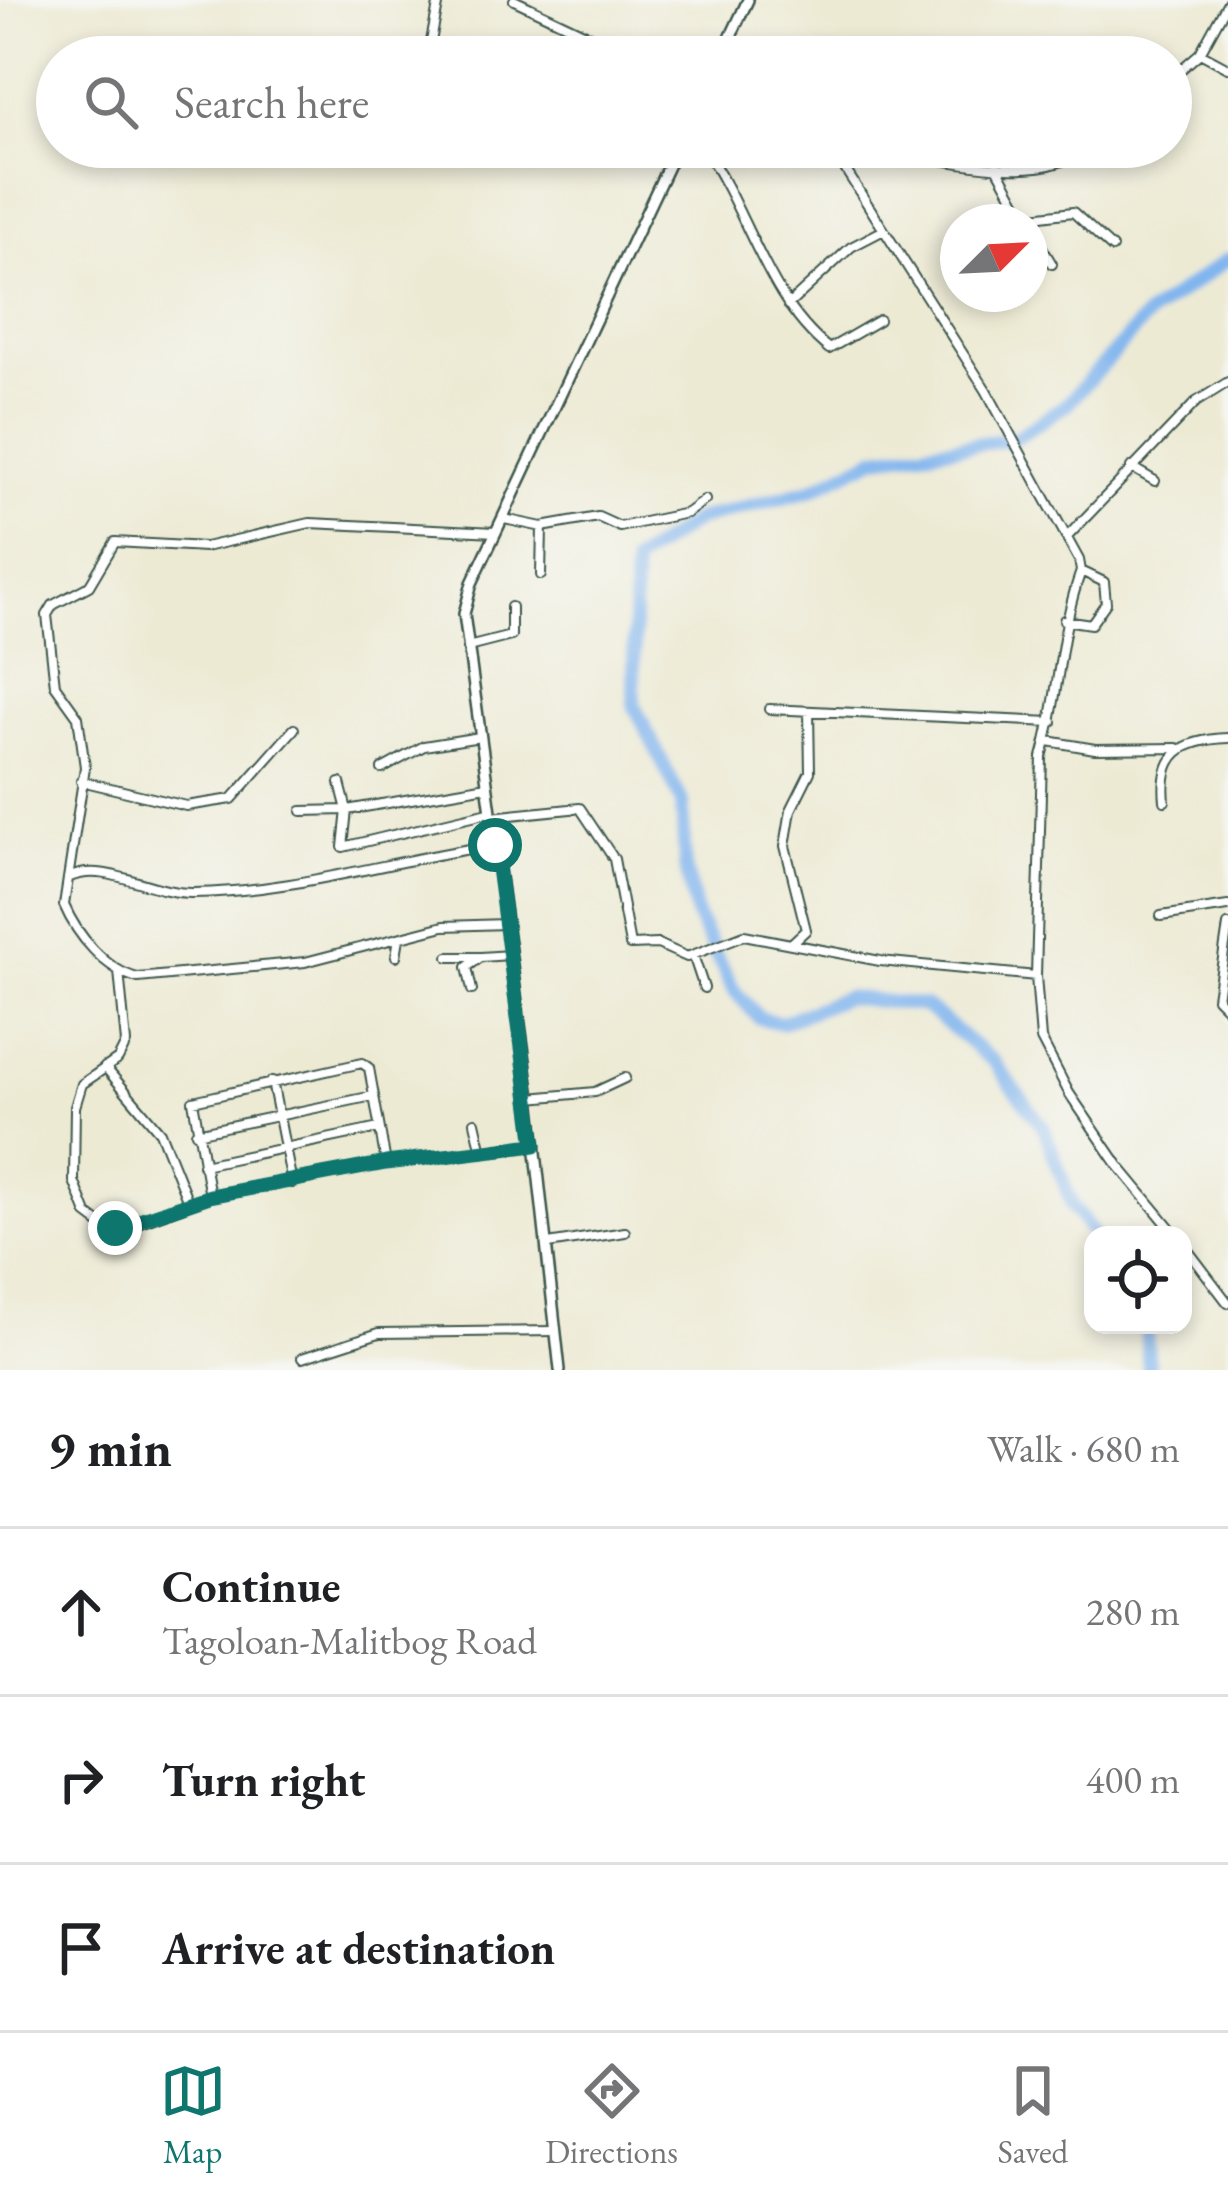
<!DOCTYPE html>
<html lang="en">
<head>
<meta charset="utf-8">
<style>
	body { margin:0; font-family:"EB Garamond",serif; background:#f6f6f6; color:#202124 }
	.controls { position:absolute; right:36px; bottom:36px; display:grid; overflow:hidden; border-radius:24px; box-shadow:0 6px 18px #0003 }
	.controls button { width:108px; height:108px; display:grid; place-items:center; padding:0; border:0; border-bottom:3px solid #e0e0e0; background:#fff; color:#202124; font:60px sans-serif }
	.compass { position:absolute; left:940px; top:204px; width:108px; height:108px; border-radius:50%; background:#fff; box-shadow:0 6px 18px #0003; rotate:66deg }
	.stop { position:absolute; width:36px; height:36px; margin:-27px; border:9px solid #0f766e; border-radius:50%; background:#fff }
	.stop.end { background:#0f766e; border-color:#fff; box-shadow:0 3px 12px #0008 }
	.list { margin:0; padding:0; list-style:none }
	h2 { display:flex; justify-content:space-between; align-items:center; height:156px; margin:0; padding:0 48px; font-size:51px }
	h2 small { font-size:39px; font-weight:400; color:#757577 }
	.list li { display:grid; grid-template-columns:78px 1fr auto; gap:36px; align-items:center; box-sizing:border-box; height:168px; padding:0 48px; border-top:3px solid #e0e0e0 }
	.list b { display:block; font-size:45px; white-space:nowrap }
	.list p { margin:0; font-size:39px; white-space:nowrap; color:#757577 }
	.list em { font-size:39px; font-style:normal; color:#757577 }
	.icon { flex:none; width:66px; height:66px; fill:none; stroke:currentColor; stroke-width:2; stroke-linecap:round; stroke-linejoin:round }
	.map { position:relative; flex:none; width:1228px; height:1370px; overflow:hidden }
	.search { position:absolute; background:#fff; box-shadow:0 6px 18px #0003; left:36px; right:36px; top:36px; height:132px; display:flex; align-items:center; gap:30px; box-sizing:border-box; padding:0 42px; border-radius:66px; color:#757577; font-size:45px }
	.sheet { height:660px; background:#fff }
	nav { display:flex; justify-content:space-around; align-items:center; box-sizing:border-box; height:168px; border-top:3px solid #e0e0e0; background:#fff; font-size:33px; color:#757577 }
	nav a { display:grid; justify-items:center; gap:6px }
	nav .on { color:#0f766e }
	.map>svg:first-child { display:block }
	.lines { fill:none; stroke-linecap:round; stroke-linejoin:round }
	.river { stroke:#81b5ee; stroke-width:14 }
	.minor-casing { stroke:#3e574c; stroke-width:12 }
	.major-casing { stroke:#3e574c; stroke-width:14 }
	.minor { stroke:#fff; stroke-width:8 }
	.major { stroke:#fff; stroke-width:9 }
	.route { stroke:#0f766e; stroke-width:15 }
</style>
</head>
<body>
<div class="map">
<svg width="1228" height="1370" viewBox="0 0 1228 1370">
	<rect width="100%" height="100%" fill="#f6f6f2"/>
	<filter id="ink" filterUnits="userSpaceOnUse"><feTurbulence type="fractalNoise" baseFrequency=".00833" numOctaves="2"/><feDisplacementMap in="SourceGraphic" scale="24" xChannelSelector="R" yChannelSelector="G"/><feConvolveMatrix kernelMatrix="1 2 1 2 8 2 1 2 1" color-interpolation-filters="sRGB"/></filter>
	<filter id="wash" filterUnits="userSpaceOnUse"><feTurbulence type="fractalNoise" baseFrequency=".004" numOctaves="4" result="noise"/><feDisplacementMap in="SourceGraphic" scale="48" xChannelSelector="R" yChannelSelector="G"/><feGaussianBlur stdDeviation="2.7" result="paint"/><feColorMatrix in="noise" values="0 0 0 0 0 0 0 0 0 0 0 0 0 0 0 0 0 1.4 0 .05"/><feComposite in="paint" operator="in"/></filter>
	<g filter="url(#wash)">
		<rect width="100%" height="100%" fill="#edead4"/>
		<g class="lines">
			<path class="river" d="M 1094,1235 L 1073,1207 L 1044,1128 L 994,1062 L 925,1006 L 846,997 L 781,1023 L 759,1018 L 733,989 L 696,915 L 685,866 L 682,802 L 634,705 L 634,562 L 697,520 L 810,490 L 877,457 L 1014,439 L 1067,404 L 1148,315 L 1228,259
				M 1146,1325 L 1149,1370"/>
		</g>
	</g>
	<g filter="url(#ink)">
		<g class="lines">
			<defs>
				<path id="minor" d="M 514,0 L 634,57
					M 1200,53 L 1228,68
					M 428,57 L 439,0
					M 1171,78 L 1200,53 L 1228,2
					M 703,147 C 748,211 766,299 829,349 L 879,320
					M 831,147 L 986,390 L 1079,560 L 1081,571 C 1058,636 1060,694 1042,757 L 1036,976 L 1041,1039 L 1069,1093 L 1118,1165 L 1176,1235
					M 869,147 C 918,154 1050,191 1081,147
					M 997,167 L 1025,218
					M 1025,218 L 1073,212 L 1112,248
					M 1030,227 L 1052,264
					M 788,305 L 851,247 L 882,231
					M 1131,467 L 1155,481
					M 504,519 L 542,527 L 598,517 L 620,527 L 687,513 L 705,500
					M 496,532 L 310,523 L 205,547 L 115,542 L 89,586 L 53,605 L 47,615 L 55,685 L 78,717 L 85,767 L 64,905 C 77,935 105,970 138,978 L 305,962 L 444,926 L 506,924
					M 1068,536 L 1196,402 L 1228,382
					M 541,575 L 542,527
					M 1064,620 L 1091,624 L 1106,603 L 1104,582 L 1081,571
					M 468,647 L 511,636 L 511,607
					M 769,709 L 1052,722
					M 1048,741 L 1095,749 L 1177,748
					M 382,769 L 424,746 L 480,737
					M 81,781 L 186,806 L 232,799 L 294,729
					M 340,783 L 347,810 L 343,847 L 489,812
					M 1165,801 C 1160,753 1182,740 1228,738
					M 302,811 L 347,810 L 487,786
					M 491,817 L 580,808 L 614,859 L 630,945 L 658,944 L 687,957 L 744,935 L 880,961 L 1036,976
					M 68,878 C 105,860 150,894 193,893 C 294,892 395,859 495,845
					M 1161,916 L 1228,906
					M 1228,925 L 1217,998 L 1228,1009
					M 792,943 L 806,930 L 785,846 L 791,810 L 810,772 L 809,711
					M 693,955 L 704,988
					M 396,956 L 399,938
					M 449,957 L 481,957
					M 119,971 L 126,1043 L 118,1059 L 82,1084 L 75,1107 L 74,1181 L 87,1214 L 103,1226 L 133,1225 L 210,1196 L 386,1163 L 535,1145
					M 472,990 L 467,967 L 481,957 L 510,955
					M 105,1067 L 160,1132 L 189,1204
					M 272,1081 L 292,1183
					M 530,1098 L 595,1092 L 625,1078
					M 475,1122 L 482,1152
					M 196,1133 L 373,1096
					M 203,1165 L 379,1128
					M 210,1196 L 193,1101 L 362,1063 L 369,1068 L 386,1163
					M 548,1244 L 625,1232
					M 1183,1244 L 1228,1303
					M 302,1358 L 379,1333 L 556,1331"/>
				<path id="major" d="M 721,57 L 748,0
					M 560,1370 L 530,1098 L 464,614 L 472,583 L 677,147"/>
			</defs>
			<use href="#minor" class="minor-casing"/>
			<use href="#major" class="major-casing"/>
			<use href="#minor" class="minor"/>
			<use href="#major" class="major"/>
		</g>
	</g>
	<g class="lines" filter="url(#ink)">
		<path class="route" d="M 115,1228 L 210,1196 L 386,1163 L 535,1145 L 495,845"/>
	</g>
</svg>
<div class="controls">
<button><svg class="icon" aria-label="locate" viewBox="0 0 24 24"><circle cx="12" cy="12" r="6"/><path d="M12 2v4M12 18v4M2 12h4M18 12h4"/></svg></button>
</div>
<svg class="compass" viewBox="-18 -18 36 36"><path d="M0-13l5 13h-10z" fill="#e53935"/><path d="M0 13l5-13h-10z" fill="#757577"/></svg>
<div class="stop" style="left:495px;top:845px"></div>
<div class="stop end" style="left:115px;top:1228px"></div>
<div class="search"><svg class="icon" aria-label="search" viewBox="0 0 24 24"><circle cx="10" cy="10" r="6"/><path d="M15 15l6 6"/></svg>Search here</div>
</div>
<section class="sheet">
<h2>9 min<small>Walk · 680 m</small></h2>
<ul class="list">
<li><svg class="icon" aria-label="ahead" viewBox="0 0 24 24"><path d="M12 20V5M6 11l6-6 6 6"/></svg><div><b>Continue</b><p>Tagoloan-Malitbog Road</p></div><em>280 m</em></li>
<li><svg class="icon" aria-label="right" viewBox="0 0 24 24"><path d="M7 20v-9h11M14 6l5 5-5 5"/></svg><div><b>Turn right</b></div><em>400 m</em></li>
<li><svg class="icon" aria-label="arrive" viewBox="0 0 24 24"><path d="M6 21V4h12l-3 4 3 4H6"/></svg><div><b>Arrive at destination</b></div></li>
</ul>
</section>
<nav>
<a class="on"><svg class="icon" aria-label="map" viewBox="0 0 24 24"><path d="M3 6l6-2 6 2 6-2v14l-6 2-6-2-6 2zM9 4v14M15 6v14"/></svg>Map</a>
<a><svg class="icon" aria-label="directions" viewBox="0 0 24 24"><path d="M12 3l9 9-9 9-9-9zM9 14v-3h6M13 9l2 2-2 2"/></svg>Directions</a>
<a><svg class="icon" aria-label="saved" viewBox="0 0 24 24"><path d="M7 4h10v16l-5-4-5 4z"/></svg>Saved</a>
</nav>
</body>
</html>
